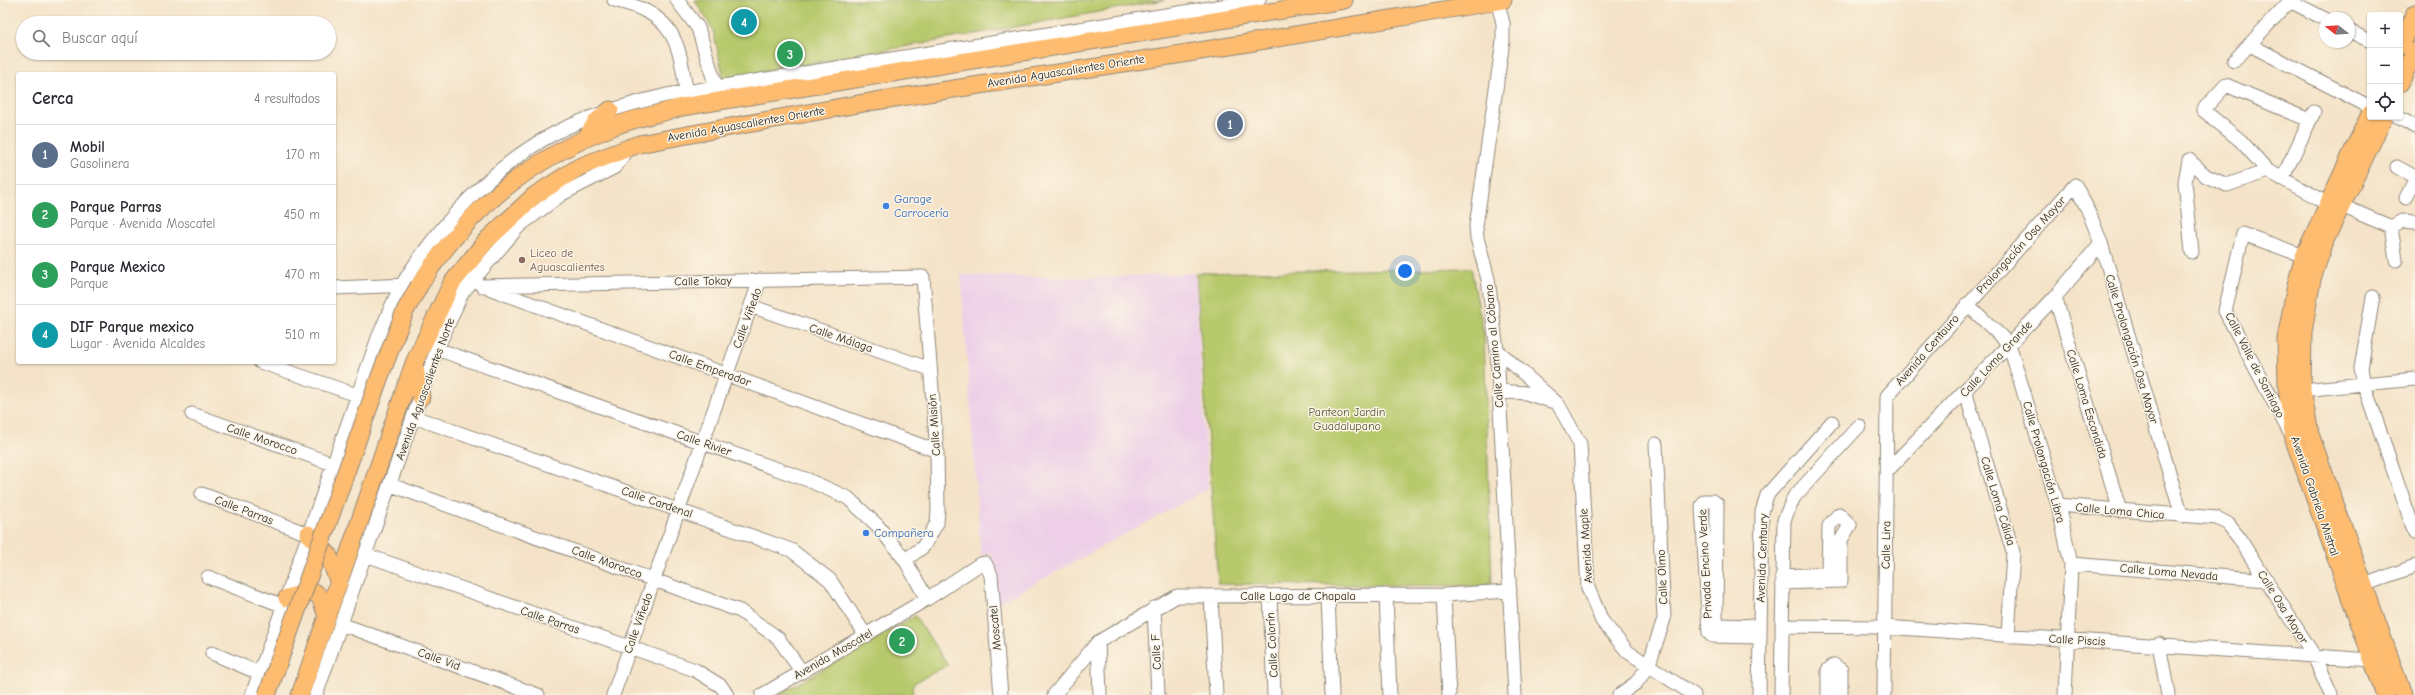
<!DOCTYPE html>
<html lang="es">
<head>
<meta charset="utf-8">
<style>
	body { margin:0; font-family:"Comic Neue",sans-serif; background:#f7f7f7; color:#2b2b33 }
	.controls { position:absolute; right:12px; top:12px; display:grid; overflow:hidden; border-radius:4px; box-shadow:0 1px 3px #0004 }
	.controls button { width:36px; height:36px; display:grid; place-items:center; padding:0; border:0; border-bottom:1px solid #e1e1e2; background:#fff; color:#2b2b33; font:20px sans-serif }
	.compass { position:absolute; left:2319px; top:12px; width:36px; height:36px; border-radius:50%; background:#fff; box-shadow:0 1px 3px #0004; rotate:287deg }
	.you { position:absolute; left:1405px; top:271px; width:14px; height:14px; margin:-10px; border:3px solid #fff; border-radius:50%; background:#1a73e8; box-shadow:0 0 0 6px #1a73e833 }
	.badge { display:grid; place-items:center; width:26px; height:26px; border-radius:50%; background:#d93025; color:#fff; font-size:13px; font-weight:700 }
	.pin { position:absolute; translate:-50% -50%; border:2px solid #fff; box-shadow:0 1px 4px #0006 }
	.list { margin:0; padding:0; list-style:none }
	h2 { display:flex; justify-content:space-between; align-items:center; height:52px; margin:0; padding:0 16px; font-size:17px }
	h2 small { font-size:13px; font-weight:400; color:#7c7c81 }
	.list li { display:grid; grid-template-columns:26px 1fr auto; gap:12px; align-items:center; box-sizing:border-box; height:60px; padding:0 16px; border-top:1px solid #e1e1e2 }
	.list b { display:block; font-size:15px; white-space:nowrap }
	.list p { margin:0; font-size:13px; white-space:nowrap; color:#7c7c81 }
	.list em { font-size:13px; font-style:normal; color:#7c7c81 }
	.icon { flex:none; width:22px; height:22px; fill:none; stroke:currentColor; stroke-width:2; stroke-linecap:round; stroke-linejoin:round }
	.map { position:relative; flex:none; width:2415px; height:695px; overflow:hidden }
	.search { position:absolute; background:#fff; box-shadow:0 1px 3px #0004; left:16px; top:16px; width:320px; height:44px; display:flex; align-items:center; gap:10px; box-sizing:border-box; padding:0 14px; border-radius:22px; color:#7c7c81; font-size:15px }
	.panel { position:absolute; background:#fff; box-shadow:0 1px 3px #0004; left:16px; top:72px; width:320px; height:292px; border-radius:4px }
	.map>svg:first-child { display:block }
	.built { fill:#edd0e8 }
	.green { fill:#b7c96c; stroke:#717a4c }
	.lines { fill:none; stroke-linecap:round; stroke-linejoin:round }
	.minor-casing { stroke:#90877a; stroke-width:15 }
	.major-casing { stroke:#90877a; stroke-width:19 }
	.minor { stroke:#fff; stroke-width:13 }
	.major { stroke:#fdbc70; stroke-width:17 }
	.major-bridge-casing { stroke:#90877a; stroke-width:19; stroke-linecap:butt }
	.major-bridge { stroke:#fdbc70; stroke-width:17 }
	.shop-dot { fill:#3f7fe0; stroke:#fcf5e5; stroke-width:1.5 }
	.education-dot { fill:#8d6e63; stroke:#fcf5e5; stroke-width:1.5 }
	.labels { text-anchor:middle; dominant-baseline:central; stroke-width:3; stroke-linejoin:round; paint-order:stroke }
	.street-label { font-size:12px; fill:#2b2b2b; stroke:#fcf5e5 }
	.shop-label { font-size:12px; fill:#366cbe; stroke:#fcf5e5; text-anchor:start }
	.education-label { font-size:12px; fill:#785e54; stroke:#fcf5e5; text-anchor:start }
	.park-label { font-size:12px; fill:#555a3e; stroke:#fcf5e5 }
</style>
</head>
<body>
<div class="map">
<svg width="2415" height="695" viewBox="0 0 2415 695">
	<rect width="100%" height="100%" fill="#fcf5e5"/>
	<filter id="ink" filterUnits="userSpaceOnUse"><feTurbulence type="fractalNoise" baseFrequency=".025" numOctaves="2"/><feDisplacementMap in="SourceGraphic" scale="8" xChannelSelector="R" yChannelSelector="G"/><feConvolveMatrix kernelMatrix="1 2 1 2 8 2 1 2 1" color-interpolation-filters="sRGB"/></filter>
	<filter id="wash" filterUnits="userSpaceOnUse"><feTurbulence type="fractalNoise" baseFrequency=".012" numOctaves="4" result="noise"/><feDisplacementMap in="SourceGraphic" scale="16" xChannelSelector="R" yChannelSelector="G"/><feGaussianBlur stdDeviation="0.9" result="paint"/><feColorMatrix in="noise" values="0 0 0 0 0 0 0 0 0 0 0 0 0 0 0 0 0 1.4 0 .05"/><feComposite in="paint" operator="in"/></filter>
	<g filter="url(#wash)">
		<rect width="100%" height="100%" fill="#f4e3c8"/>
		<path class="built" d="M 1195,273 L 1208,489 L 993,606 L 991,552 L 981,556 L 961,275 L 1089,278 Z"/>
		<path class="green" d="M 695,0 L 1165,0 L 724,79 L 713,30 Z
			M 1471,268 L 1484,335 L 1492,586 L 1218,584 L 1196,273 Z
			M 915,616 L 948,665 L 914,683 L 912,695 L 778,695 Z"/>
	</g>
	<g filter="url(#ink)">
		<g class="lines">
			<defs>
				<path id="minor" d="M 614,0 C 671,14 679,36 686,91
					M 677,0 L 698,28 L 716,87
					M 1497,0 L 1503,23 L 1503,41 L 1476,226 L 1477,238 L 1488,279 L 1497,350 L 1515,695
					M 2349,31 L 2370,41
					M 2250,45 L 2370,107
					M 2234,61 L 2290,1 L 2325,19
					M 2398,117 L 2415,127
					M 2309,120 L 2226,85 L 2203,110 L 2241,141 L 2268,171 L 2318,198 L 2333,212
					M 2189,160 L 2185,182 L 2192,252
					M 2189,160 L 2206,176 L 2227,185 L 2268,171
					M 2397,167 L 2415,177
					M 2282,179 L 2314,112
					M 2406,198 L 2415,180
					M 2342,206 L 2391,227 L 2396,260
					M 2391,227 L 2402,221 L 2415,222
					M 482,286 L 923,277 L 937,451 L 938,510 L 937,523 L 923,547 L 905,560
					M 334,288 L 409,285
					M 491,289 L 937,451
					M 2055,297 L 2120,511
					M 2373,297 L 2361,368 L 2364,385 L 2415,533
					M 1967,304 L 2009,344 L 2058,505 L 2071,564 L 2065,695
					M 751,306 L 930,369
					M 437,349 L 808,480 L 848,498 L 877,525 L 905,560 L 927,599
					M 1497,350 L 1558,404 L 1580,444 L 1588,588 L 1602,621 L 1628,652 L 1694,695
					M 260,362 L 357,395
					M 2302,390 L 2415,379
					M 1499,391 L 1526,393 L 1551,401
					M 1965,391 L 2013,552 L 2008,636
					M 192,414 L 333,464
					M 414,417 L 791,550 L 830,580 L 866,636
					M 2290,433 L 2225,311 L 2243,234 L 2304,256
					M 1887,471 L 2055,297 L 2101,243
					M 391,485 L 740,611 L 778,638 L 802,672
					M 202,494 L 308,534
					M 2058,505 L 2217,518 L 2228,524 L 2239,538 L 2313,654 L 2331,695
					M 366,555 L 695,670 L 721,686 L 727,695
					M 2071,564 L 2267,580
					M 208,577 L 284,606
					M 1782,583 L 1841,581 L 1841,540 L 1850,525 L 1839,514 L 1829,526 L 1828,574 L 1782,576
					M 2364,585 L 2415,566
					M 1386,595 L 1390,695
					M 1444,595 L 1449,695
					M 1211,596 L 1216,695
					M 1270,596 L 1274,695
					M 1328,596 L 1332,695
					M 1154,608 L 1158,695
					M 341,624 L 538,695
					M 1760,626 L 1716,625 L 1717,504 L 1713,501 L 1705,501 L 1702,506 L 1709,633 L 1712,636 L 1760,637
					M 1782,626 L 1884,627 L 2372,660
					M 1098,642 L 1100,695
					M 2159,644 L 2168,695
					M 212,653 L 259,673
					M 252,695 L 378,338 C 386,320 393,300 403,283 C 438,226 495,164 555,133 C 590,115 628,104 667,95 L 1259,0
					M 316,695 L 437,349 L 462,293 L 519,226 L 562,194 L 615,167 L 630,147
					M 613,695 L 760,280
					M 762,695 L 927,599 L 980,564 L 985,563 L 991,575 L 1001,695
					M 1054,695 L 1098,642 L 1177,596 L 1444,595 L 1510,591
					M 1619,695 L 1636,683 L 1648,667 L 1664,619 L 1656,444
					M 1759,695 L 1762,512 L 1767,495 L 1832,422
					M 1781,695 L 1784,520 L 1794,497 L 1859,426
					M 1828,695 L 1828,670 L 1834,665 L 1841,670 L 1841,695
					M 1884,695 L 1887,396 L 2075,185 L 2088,210 L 2101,243 L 2182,516"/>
				<path id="major" d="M 2400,46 L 2415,13
					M 2400,83 L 2415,51
					M 2370,114 L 2304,256 L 2296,285 L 2286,339 L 2287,387 L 2294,440 L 2385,695
					M 2384,117 L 2326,238 L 2312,279 L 2303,332 L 2302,390 L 2310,434 L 2403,695
					M 586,138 L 597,121 L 610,110
					M 419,286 C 466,210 529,160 612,127 C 634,118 659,114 682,107 L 1344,0
					M 414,364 L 421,397
					M 308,534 L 328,554 L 339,583
					M 287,598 L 308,592 L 316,593 L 321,599 L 327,616
					M 300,695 L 414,363 L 452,283 L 487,240 L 534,196 L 579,167 L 639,144 L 719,129 L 875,101 L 1182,54 L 1503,0"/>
			</defs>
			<use href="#minor" class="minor-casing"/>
			<use href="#major" class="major-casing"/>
			<use href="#minor" class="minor"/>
			<use href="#major" class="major"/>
			<defs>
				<path id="major-bridge" d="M 267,695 L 380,376 L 405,311 L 419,286"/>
			</defs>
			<use href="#major-bridge" class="major-bridge-casing"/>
			<use href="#major-bridge" class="major-bridge"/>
		</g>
	</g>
	<g class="shop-dot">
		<circle cx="886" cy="206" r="4"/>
		<circle cx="866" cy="533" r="4"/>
	</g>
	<circle class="education-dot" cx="522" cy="260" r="4"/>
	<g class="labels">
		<g class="street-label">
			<text transform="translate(1066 71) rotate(-9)">Avenida Aguascalientes Oriente</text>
			<text transform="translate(746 124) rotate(-10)">Avenida Aguascalientes Oriente</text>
			<text transform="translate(2021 245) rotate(-48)">Prolongación Osa Mayor</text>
			<text transform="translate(703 281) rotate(-1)">Calle Tokay</text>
			<text transform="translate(747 318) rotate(-70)">Calle Viñedo</text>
			<text transform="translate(841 338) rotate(19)">Calle Málaga</text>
			<text transform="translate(1494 346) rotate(-95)">Calle Camino al Cóbano</text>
			<text transform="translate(2132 349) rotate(73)">Calle Prolongación Osa Mayor</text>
			<text transform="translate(1927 350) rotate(-49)">Avenida Centauro</text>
			<text transform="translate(1996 359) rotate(-47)">Calle Loma Grande</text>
			<text transform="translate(2255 365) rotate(63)">Calle Valle de Santiago</text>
			<text transform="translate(710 368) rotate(20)">Calle Emperador</text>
			<text transform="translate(425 389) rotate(-70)">Avenida Aguascalientes Norte</text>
			<text transform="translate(2087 404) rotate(73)">Calle Loma Escondida</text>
			<text transform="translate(934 425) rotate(-94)">Calle Misión</text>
			<text transform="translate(262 439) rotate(19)">Calle Morocco</text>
			<text transform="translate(704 443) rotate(19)">Calle Rivier</text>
			<text transform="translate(2044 462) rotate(74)">Calle Prolongación Libra</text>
			<text transform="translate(2315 496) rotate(71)">Avenida Gabriela Mistral</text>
			<text transform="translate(1998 501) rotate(73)">Calle Loma Cálida</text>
			<text transform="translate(657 502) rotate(19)">Calle Cardenal</text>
			<text transform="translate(244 510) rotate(21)">Calle Parras</text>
			<text transform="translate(2120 511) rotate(5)">Calle Loma Chica</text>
			<text transform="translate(1886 545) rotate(-89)">Calle Lira</text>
			<text transform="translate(1586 546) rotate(-94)">Avenida Maple</text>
			<text transform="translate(1762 558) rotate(-88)">Avenida Centaury</text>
			<text transform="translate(607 562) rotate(20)">Calle Morocco</text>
			<text transform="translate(1705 564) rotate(-93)">Privada Encino Verde</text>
			<text transform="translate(2169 572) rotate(5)">Calle Loma Nevada</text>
			<text transform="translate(1662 577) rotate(-93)">Calle Olmo</text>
			<text x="1298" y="596">Calle Lago de Chapala</text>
			<text transform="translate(2283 607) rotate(58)">Calle Osa Mayor</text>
			<text transform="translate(550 620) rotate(19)">Calle Parras</text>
			<text transform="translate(638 623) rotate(-70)">Calle Viñedo</text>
			<text transform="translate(995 628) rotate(-95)">Moscatel</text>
			<text transform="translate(2077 640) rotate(3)">Calle Piscis</text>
			<text transform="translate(1272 645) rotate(-93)">Calle Colorín</text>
			<text transform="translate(1156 652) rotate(-93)">Calle F</text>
			<text transform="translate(833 654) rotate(-30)">Avenida Moscatel</text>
			<text transform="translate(439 659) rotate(20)">Calle Vid</text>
		</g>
		<g class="shop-label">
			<text x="894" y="199">Garage<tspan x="894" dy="14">Carrocería</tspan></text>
			<text x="874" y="533">Compañera</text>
		</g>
		<g class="education-label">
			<text x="530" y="253">Liceo de<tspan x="530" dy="14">Aguascalientes</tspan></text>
		</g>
		<g class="park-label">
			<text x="1347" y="412">Panteon Jardin<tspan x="1347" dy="14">Guadalupano</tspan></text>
		</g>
	</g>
</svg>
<div class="controls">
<button>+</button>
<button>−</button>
<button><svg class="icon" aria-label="locate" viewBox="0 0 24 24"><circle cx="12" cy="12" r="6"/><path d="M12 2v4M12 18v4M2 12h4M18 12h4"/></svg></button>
</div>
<svg class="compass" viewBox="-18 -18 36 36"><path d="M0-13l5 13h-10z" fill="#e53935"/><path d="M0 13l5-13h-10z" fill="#7c7c81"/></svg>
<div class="you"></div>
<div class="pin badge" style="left:1230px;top:124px;background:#5c6f8a">1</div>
<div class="pin badge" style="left:902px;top:641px;background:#2e9e5b">2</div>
<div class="pin badge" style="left:790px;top:54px;background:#2e9e5b">3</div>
<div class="pin badge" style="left:744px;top:22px;background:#0f9aa8">4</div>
<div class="search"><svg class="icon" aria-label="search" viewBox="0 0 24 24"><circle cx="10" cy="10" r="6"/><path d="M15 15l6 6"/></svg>Buscar aquí</div>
<section class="panel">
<h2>Cerca<small>4 resultados</small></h2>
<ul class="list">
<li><span class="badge" style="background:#5c6f8a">1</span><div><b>Mobil</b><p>Gasolinera</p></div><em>170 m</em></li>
<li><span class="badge" style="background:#2e9e5b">2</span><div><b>Parque Parras</b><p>Parque · Avenida Moscatel</p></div><em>450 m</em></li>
<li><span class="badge" style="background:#2e9e5b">3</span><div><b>Parque Mexico</b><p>Parque</p></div><em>470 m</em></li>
<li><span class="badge" style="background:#0f9aa8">4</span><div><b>DIF Parque mexico</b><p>Lugar · Avenida Alcaldes</p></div><em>510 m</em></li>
</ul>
</section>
</div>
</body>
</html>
